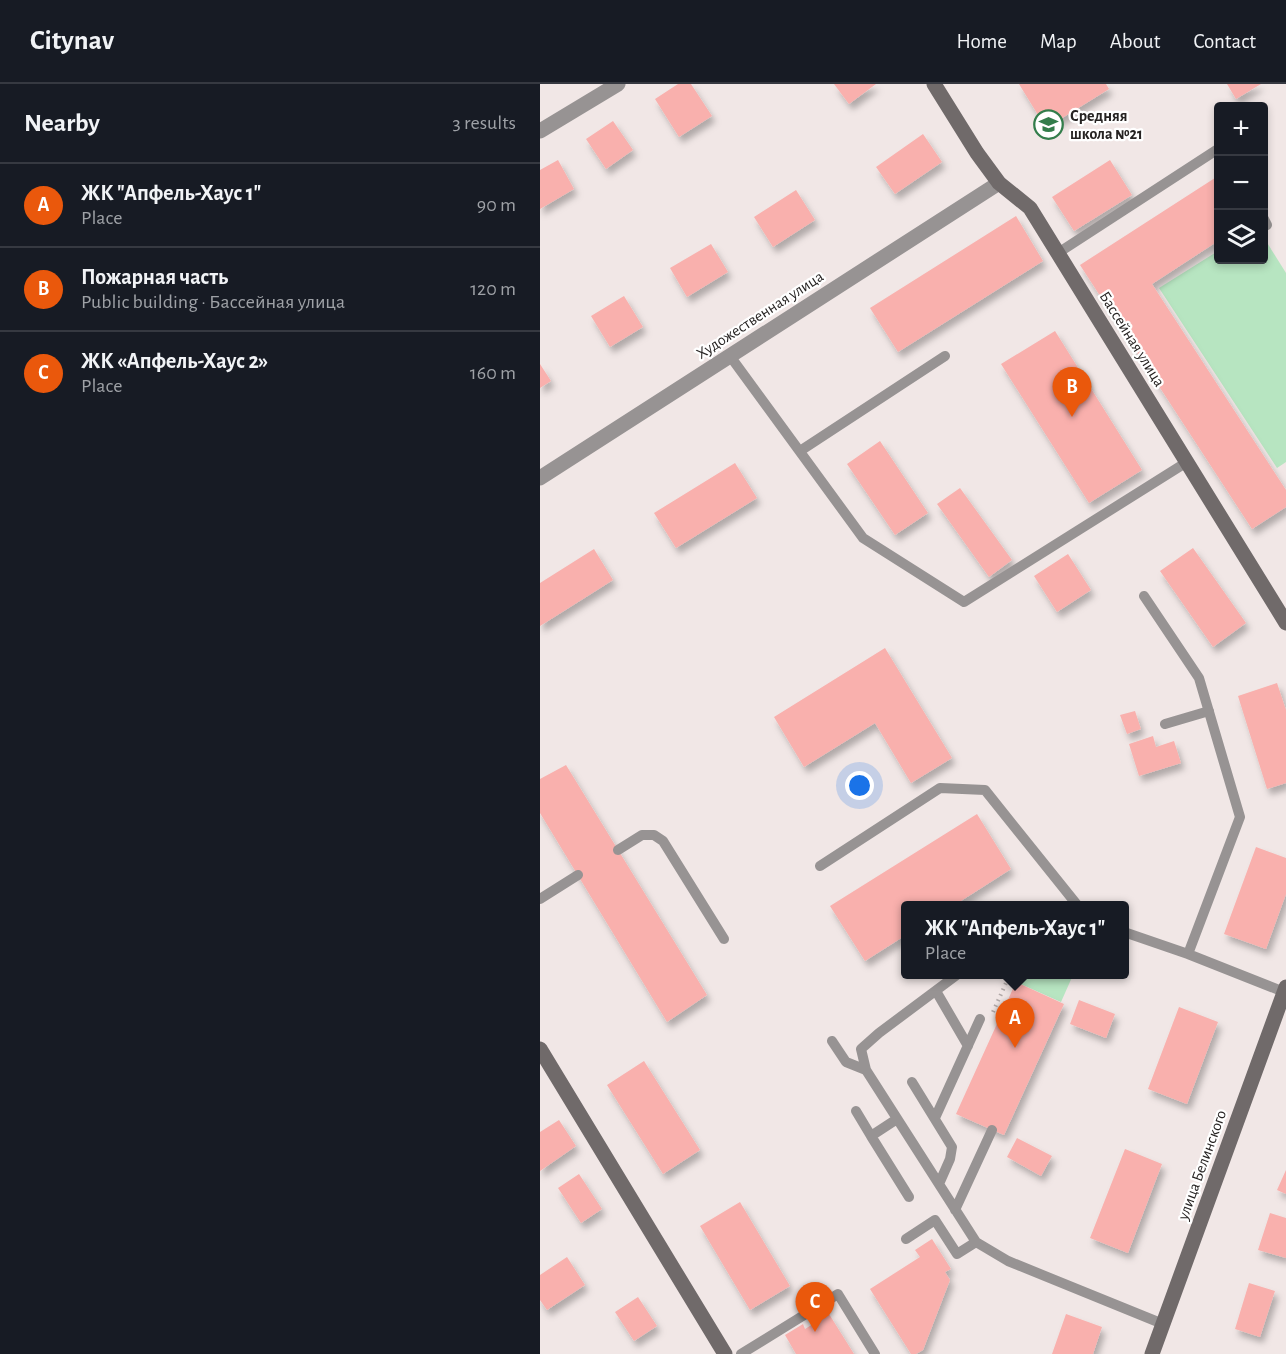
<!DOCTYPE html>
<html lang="en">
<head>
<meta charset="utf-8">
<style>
	body { margin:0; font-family:"Alegreya Sans",sans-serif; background:#20242c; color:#f1f3f6 }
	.controls { position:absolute; right:18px; top:18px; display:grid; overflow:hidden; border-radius:6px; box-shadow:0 3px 9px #0003 }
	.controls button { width:54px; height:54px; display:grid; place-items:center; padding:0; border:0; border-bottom:2px solid #363941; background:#171b24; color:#f1f3f6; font:30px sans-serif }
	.you { position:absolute; left:320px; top:702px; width:21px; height:21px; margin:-15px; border:4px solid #fff; border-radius:50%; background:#1a73e8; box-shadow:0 0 0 9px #1a73e833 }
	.badge { display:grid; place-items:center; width:39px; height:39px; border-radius:50%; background:#ea580c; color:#fff; font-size:20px; font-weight:700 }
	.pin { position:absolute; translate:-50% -50px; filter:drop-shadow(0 2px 3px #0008) }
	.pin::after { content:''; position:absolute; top:32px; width:21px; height:18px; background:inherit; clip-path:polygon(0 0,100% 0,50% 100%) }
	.popup { position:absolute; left:361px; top:817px; width:228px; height:78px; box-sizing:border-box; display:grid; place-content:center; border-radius:6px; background:#171b24; filter:drop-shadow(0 2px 4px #0005); font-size:20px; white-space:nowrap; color:#9ea1a6 }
	.popup b { font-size:22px; color:#f1f3f6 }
	.popup::after { content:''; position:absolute; left:50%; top:100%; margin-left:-12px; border:12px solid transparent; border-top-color:#171b24 }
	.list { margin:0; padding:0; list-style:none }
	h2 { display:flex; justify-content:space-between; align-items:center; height:78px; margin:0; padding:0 24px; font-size:26px }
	h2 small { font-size:20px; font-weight:400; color:#9ea1a6 }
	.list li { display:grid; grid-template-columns:39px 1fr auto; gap:18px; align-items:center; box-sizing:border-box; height:84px; padding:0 24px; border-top:2px solid #363941 }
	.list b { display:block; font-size:22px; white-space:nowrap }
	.list p { margin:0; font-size:20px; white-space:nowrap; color:#9ea1a6 }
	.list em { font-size:20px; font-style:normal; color:#9ea1a6 }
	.icon { flex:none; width:33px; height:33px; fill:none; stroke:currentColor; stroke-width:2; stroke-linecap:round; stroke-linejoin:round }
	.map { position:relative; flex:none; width:746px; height:1270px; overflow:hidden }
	header { display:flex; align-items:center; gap:36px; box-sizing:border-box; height:84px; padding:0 30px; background:#171b24; border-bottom:2px solid #363941 }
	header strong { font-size:28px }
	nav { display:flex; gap:33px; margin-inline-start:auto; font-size:21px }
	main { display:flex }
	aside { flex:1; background:#171b24 }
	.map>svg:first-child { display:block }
	.green { fill:#b7e5c1 }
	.building { fill:#f9b0ad; filter:url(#shadow) }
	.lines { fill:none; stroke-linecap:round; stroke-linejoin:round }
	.path { stroke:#b1a9a8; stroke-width:4; stroke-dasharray:1.5 4.5; stroke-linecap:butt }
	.lane { stroke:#979393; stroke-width:10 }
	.street { stroke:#979393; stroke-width:15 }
	.secondary { stroke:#706a6a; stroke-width:15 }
	.labels { text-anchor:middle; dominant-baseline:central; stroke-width:4.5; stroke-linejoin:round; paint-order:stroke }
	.poi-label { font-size:16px; font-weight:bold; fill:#262322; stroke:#fff; text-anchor:start }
	.street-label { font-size:16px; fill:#262322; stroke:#fff }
</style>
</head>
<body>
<header>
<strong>Citynav</strong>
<nav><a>Home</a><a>Map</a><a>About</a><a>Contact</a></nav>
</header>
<main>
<aside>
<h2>Nearby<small>3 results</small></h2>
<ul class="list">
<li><span class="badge">A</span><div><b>ЖК &quot;Апфель-Хаус 1&quot;</b><p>Place</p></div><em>90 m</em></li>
<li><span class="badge">B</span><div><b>Пожарная часть</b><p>Public building · Бассейная улица</p></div><em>120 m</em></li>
<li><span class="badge">C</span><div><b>ЖК «Апфель-Хаус 2»</b><p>Place</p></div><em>160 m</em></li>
</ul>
</aside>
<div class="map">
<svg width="746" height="1270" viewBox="0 0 746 1270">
	<defs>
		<filter id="shadow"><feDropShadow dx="3.5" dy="6" stdDeviation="3" flood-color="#0004"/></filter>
	</defs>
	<rect width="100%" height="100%" fill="#f1e7e6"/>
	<path class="green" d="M 726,157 L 746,189 L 746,378 L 737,384 L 619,204 L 678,167 L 678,176 L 724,176 L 724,158 Z
		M 480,891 L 533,891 L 521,918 L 476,898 Z"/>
	<path class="building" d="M 138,0 L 151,0 L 172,32 L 139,53 L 115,15 Z
		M 294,0 L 336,0 L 309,20 Z
		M 479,0 L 566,0 L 569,5 L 506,44 Z
		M 687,0 L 721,0 L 696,15 Z
		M 73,37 L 93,66 L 66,85 L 46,55 Z
		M 383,50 L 402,78 L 355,110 L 336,83 Z
		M 18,76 L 34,105 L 0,125 L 0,86 Z
		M 570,76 L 592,111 L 534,147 L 512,113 Z
		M 678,92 L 678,157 L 612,200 L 746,406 L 746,423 L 712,445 L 540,181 Z
		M 256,106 L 275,136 L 233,163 L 214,133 Z
		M 476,132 L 503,177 L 358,268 L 330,224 Z
		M 171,160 L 188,188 L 147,213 L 130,184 Z
		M 84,212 L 103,243 L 70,263 L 51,232 Z
		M 515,247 L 602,386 L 549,419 L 461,280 Z
		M 0,280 L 11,297 L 0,304 Z
		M 340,357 L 388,429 L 355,451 L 307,380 Z
		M 195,379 L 217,414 L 136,464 L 114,429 Z
		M 420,404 L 472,476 L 449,493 L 397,420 Z
		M 653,464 L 706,539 L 673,563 L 620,487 Z
		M 54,465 L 73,496 L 0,542 L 0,499 Z
		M 528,470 L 551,506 L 517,528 L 494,492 Z
		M 345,564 L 412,674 L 371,699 L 335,639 L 264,683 L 234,633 Z
		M 737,599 L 746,626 L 746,699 L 727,705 L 698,612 Z
		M 595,627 L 601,645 L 587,650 L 580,631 Z
		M 613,652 L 616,663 L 634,657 L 641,679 L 599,692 L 589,660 Z
		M 26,681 L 167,911 L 127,938 L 0,729 L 0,695 Z
		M 437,730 L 471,785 L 413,822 L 366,822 L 366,851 L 325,877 L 290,822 Z
		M 716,763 L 746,774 L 746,810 L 726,865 L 684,850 Z
		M 476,898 L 524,920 L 464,1051 L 416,1030 Z
		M 539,916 L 575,930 L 566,954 L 530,940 Z
		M 639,923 L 678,938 L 647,1020 L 608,1005 Z
		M 104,977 L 160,1066 L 123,1090 L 67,1001 Z
		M 19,1036 L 36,1062 L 0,1087 L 0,1048 Z
		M 477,1054 L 512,1072 L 501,1092 L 467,1073 Z
		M 585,1065 L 622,1080 L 588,1169 L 550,1154 Z
		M 746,1086 L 746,1110 L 737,1106 Z
		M 39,1090 L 62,1125 L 41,1139 L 18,1104 Z
		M 200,1118 L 250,1202 L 210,1226 L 160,1142 Z
		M 730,1129 L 746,1134 L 746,1174 L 718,1166 Z
		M 392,1155 L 411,1185 L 405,1188 L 410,1196 L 383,1266 L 376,1270 L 371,1270 L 330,1205 L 380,1173 L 375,1166 Z
		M 27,1173 L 45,1201 L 7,1226 L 0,1216 L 0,1191 Z
		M 709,1199 L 735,1207 L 720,1253 L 695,1245 Z
		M 98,1213 L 117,1242 L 94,1257 L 75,1228 Z
		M 289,1230 L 314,1270 L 256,1270 L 245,1251 L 263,1240 L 265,1245 Z
		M 526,1230 L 562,1243 L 553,1270 L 512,1270 Z"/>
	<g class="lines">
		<path class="path" d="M 453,928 L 470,890"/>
		<path class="lane" d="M 724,135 L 727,141
			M 518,169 L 678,65
			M 190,272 L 323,454 L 424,518 L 647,378
			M 260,367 L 405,272
			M 604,512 L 659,594 L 700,733 L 648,870
			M 625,640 L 669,627
			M 78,766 L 102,751 L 114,751 L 123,757 L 184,855
			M 280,782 L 400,704 L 445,706 L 538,822
			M 0,815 L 38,791
			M 584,848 L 648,870 L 744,908
			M 418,890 L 339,949 L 321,965 L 326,986 L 436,1158 L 468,1177 L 623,1240
			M 396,907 L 428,962
			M 292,957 L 306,978 L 326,986
			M 372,998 L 412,1063 L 410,1075 L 399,1100
			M 316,1027 L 331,1052 L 357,1035
			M 395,1034 L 440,935
			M 331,1052 L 369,1113
			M 415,1126 L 452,1046
			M 366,1155 L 395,1136 L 417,1170 L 436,1158
			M 201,1270 L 298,1210 L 335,1270"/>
		<path class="street" d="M 0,47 L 78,0
			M 0,394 L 459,99"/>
		<path class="secondary" d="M 394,0 L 437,69 L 459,99 L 490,124 L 746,539
			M 0,965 L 185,1270
			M 612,1270 L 746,903"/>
	</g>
	<defs>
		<symbol id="school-ring" viewBox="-11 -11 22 22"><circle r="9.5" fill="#fff" stroke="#337d4b" stroke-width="1.5"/><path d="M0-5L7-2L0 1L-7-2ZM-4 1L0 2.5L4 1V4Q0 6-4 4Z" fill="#337d4b"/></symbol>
	</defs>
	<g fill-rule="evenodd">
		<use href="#school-ring" x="492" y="24" width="33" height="33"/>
	</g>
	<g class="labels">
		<g class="poi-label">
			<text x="530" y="32">Средняя<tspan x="530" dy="18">школа №21</tspan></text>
		</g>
		<g class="street-label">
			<text transform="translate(220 231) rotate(-33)">Художественная улица</text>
			<text transform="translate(592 255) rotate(58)">Бассейная улица</text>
			<text transform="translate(662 1081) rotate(-70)">улица Белинского</text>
		</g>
	</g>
</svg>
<div class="controls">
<button>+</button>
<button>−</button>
<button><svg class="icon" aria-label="layers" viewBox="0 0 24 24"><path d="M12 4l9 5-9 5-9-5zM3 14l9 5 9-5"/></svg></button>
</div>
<div class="you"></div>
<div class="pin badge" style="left:475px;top:964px">A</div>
<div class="popup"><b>ЖК &quot;Апфель-Хаус 1&quot;</b>Place</div>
<div class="pin badge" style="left:532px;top:333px">B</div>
<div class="pin badge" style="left:275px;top:1248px">C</div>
</div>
</main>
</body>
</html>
